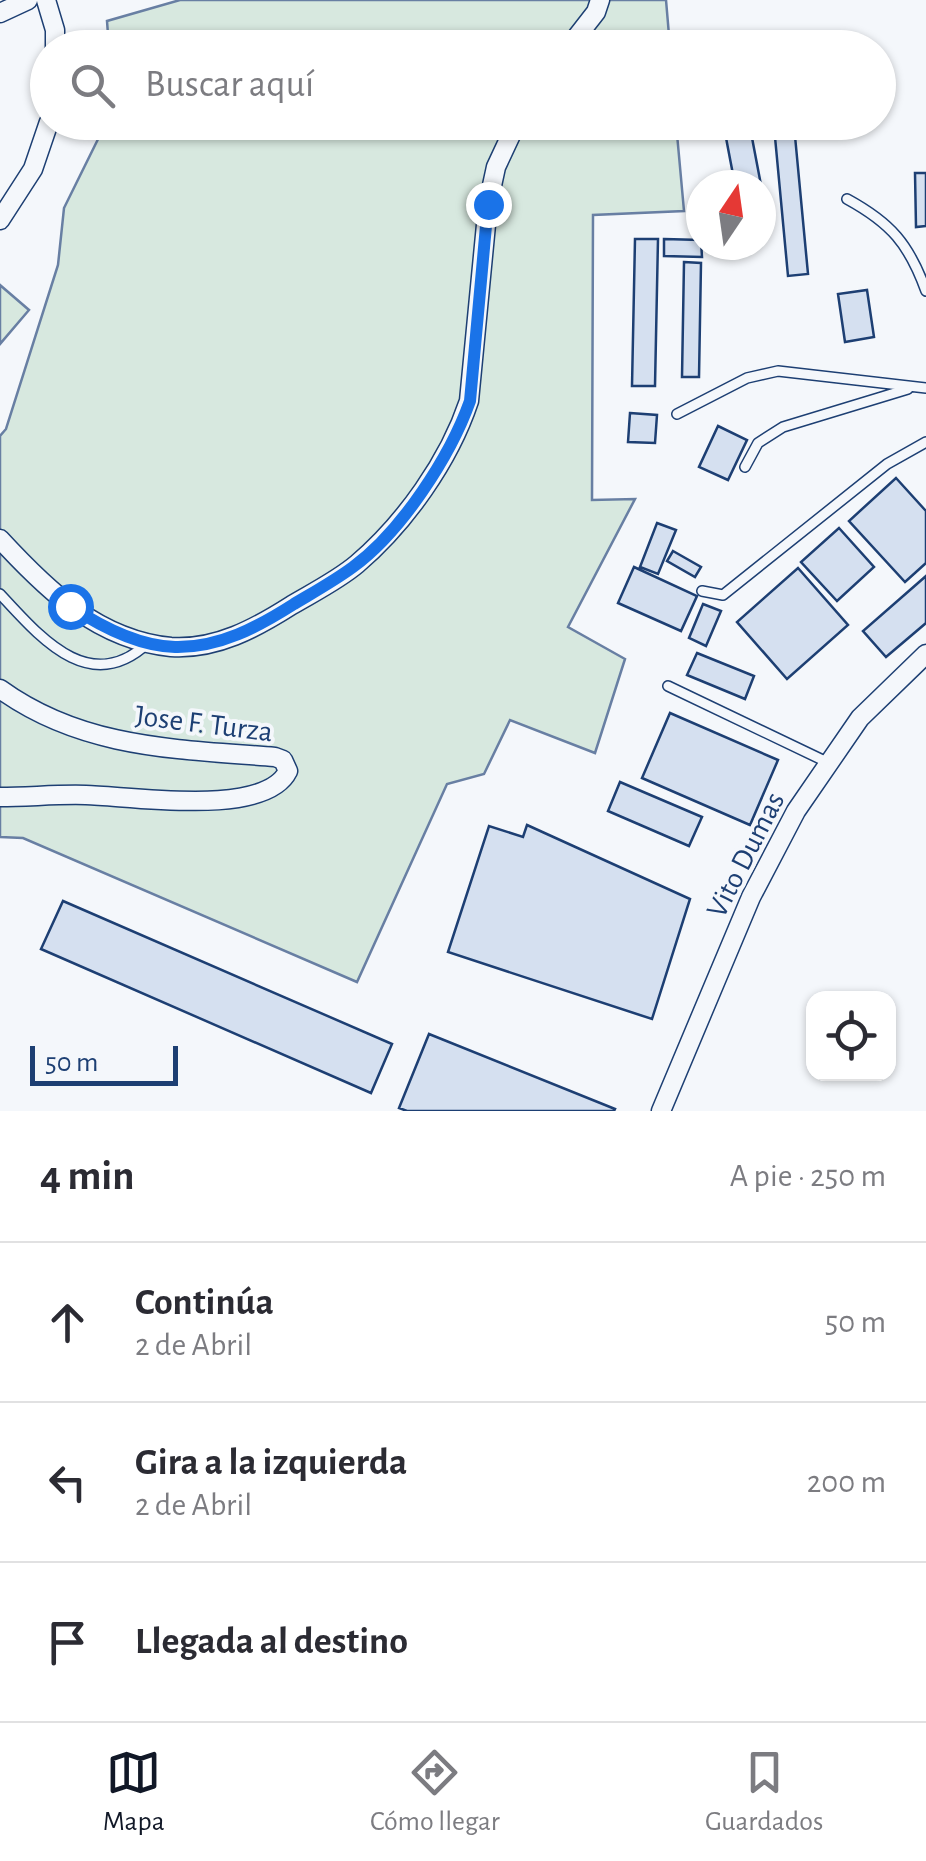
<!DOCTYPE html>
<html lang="es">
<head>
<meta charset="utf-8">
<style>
	body { margin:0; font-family:"Alegreya Sans",sans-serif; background:#f2f2f3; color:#2b2b33 }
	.controls { position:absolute; right:30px; bottom:30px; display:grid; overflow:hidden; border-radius:20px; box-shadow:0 2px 8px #0004 }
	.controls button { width:90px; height:90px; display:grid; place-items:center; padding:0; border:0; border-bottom:2px solid #e1e1e2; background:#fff; color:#2b2b33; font:50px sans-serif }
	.compass { position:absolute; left:686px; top:170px; width:90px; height:90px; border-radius:50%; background:#fff; box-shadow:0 2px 8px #0004; rotate:13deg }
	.scale { position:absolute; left:30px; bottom:25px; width:148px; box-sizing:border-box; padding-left:10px; border:5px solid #1d3f73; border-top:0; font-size:28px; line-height:35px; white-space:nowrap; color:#1d3f73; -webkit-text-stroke:8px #f4f7fb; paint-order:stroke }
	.stop { position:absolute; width:30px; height:30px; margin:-22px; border:8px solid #1a73e8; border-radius:50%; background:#fff }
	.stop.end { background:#1a73e8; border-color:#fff; box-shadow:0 2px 10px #0008 }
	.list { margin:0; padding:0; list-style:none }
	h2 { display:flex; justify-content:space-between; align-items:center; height:130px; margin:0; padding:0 40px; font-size:42px }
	h2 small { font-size:32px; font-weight:400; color:#7c7c81 }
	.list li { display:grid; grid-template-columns:65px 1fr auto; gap:30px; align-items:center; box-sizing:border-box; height:160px; padding:0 40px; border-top:2px solid #e1e1e2 }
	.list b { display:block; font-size:38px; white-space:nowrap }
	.list p { margin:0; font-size:32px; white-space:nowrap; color:#7c7c81 }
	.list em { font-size:32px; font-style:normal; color:#7c7c81 }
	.icon { flex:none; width:55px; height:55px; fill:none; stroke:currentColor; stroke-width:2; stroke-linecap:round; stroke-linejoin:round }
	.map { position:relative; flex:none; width:926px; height:1111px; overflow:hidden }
	.search { position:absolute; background:#fff; box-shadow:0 2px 8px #0004; left:30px; right:30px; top:30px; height:110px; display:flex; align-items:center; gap:25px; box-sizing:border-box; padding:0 35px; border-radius:55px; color:#7c7c81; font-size:38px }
	.sheet { height:610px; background:#fff }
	nav { display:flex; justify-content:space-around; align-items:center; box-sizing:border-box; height:140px; border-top:2px solid #e1e1e2; background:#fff; font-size:28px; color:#7c7c81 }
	nav a { display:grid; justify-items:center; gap:5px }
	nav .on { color:#111827 }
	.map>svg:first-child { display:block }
	.green { fill:#d7e8df; stroke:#687fa3; stroke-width:2.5 }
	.building { fill:#d5e0f0; stroke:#1d3f73; stroke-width:2.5 }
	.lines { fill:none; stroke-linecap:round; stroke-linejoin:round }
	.service-casing { stroke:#1d3f73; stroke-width:12 }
	.minor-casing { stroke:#1d3f73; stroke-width:21 }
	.service { stroke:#f4f7fb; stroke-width:9 }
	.minor { stroke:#f4f7fb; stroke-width:18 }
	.route { stroke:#1a73e8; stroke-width:12 }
	.labels { text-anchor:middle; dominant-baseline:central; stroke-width:8; stroke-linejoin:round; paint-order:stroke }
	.street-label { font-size:30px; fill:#1d3f73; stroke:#f4f7fb }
</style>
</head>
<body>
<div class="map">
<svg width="926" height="1111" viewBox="0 0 926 1111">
	<rect width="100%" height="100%" fill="#f4f7fb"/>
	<path class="green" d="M 180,0 L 666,0 L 670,47 L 109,48 L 107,21 Z
		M 106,123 L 676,123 L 684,211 L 593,215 L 592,500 L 635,499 L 568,627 L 625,659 L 595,753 L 510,720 L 484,774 L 447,784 L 357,982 L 23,838 L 0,837 L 0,436 L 6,429 L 58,265 L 64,208 Z
		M 0,285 L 29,310 L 0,344 Z"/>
	<path class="building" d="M 781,32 L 783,48 L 761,48 L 759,35 Z
		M 723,122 L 749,122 L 761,185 L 735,185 Z
		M 795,136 L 808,274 L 788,276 L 775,137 Z
		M 915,173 L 926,173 L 926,226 L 916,227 Z
		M 761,186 L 770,231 L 761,233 Z
		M 635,239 L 658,239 L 655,386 L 632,386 Z
		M 664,239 L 701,240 L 702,257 L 664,256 Z
		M 684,262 L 701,263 L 699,377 L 682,377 Z
		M 867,290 L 874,337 L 845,342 L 838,294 Z
		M 630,413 L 657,415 L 655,443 L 628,442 Z
		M 718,426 L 747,440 L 728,480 L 699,467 Z
		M 896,478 L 926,511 L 926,563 L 905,582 L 849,521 Z
		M 657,523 L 676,530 L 658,574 L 640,567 Z
		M 839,528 L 874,567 L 837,601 L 801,562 Z
		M 673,551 L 701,567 L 695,577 L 667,561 Z
		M 634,567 L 697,596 L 681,631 L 618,603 Z
		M 798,568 L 848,625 L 787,679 L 737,622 Z
		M 926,576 L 926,623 L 886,657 L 863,631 Z
		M 703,604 L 721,611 L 706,646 L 689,638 Z
		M 697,653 L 754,676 L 745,699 L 687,675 Z
		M 670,713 L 778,760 L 750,825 L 642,778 Z
		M 620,782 L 702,817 L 689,846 L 608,811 Z
		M 527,825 L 690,899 L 652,1019 L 448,952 L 489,826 L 523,837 Z
		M 63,901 L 392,1044 L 371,1093 L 41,949 Z
		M 429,1034 L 615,1109 L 614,1111 L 407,1111 L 399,1108 Z"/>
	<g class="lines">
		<defs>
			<path id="service" d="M 847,199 C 891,223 909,244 926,291
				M 677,414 L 747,378 L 778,371 L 926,388
				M 745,467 L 758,443 L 783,427 L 908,389
				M 702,591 L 723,595 L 887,464 L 926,442
				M 0,594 C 40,637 90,698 149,642
				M 668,686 L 829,763"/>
			<path id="minor" d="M 46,0 L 55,30 L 55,48
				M 0,13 L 28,0
				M 568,48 L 596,12 L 600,0
				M 0,220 L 33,169 L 49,122
				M 0,539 C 47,590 98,640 171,647 C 216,650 256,628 292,605 C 314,592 338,580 357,564 C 405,523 449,461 469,401 L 488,204 L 496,167 L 517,122
				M 0,689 C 83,749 177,749 275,757 L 283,760 L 288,771 C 265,818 131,796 86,795 C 58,794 29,797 0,797
				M 661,1111 L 751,897 L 796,811 L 860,718 L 926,654"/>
		</defs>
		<use href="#service" class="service-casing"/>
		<use href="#minor" class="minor-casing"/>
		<use href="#service" class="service"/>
		<use href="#minor" class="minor"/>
	</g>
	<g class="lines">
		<path class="route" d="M 70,606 C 100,626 137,646 175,647 C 219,648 258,627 294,604 C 314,592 334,581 353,567 C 401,532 450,457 470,401 L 488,204"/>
	</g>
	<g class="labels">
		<g class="street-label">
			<text transform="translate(204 724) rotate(7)">Jose F. Turza</text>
			<text transform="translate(746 855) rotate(-63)">Vito Dumas</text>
		</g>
	</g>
</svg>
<div class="controls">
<button><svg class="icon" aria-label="locate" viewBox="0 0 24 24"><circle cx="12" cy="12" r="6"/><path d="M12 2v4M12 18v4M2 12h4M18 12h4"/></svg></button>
</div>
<svg class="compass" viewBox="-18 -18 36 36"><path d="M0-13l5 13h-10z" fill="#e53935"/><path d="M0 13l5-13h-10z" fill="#7c7c81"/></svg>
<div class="scale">50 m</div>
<div class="stop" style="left:70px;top:606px"></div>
<div class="stop end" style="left:488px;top:204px"></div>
<div class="search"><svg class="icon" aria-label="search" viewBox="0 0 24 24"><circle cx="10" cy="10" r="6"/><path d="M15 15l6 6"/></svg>Buscar aquí</div>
</div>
<section class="sheet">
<h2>4 min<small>A pie · 250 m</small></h2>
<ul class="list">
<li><svg class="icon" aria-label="ahead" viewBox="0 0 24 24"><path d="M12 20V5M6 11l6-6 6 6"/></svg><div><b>Continúa</b><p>2 de Abril</p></div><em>50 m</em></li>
<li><svg class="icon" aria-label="left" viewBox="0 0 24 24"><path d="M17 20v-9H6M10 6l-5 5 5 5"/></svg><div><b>Gira a la izquierda</b><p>2 de Abril</p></div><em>200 m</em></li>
<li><svg class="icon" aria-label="arrive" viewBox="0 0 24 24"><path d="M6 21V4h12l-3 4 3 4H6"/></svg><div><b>Llegada al destino</b></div></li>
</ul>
</section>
<nav>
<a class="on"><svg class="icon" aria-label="map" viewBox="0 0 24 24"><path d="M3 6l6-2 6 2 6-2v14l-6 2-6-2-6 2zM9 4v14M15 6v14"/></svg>Mapa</a>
<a><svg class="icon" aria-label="directions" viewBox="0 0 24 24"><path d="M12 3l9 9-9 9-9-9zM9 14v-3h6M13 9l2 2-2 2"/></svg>Cómo llegar</a>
<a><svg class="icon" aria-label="saved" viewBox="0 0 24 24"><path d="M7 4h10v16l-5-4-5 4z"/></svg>Guardados</a>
</nav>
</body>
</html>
